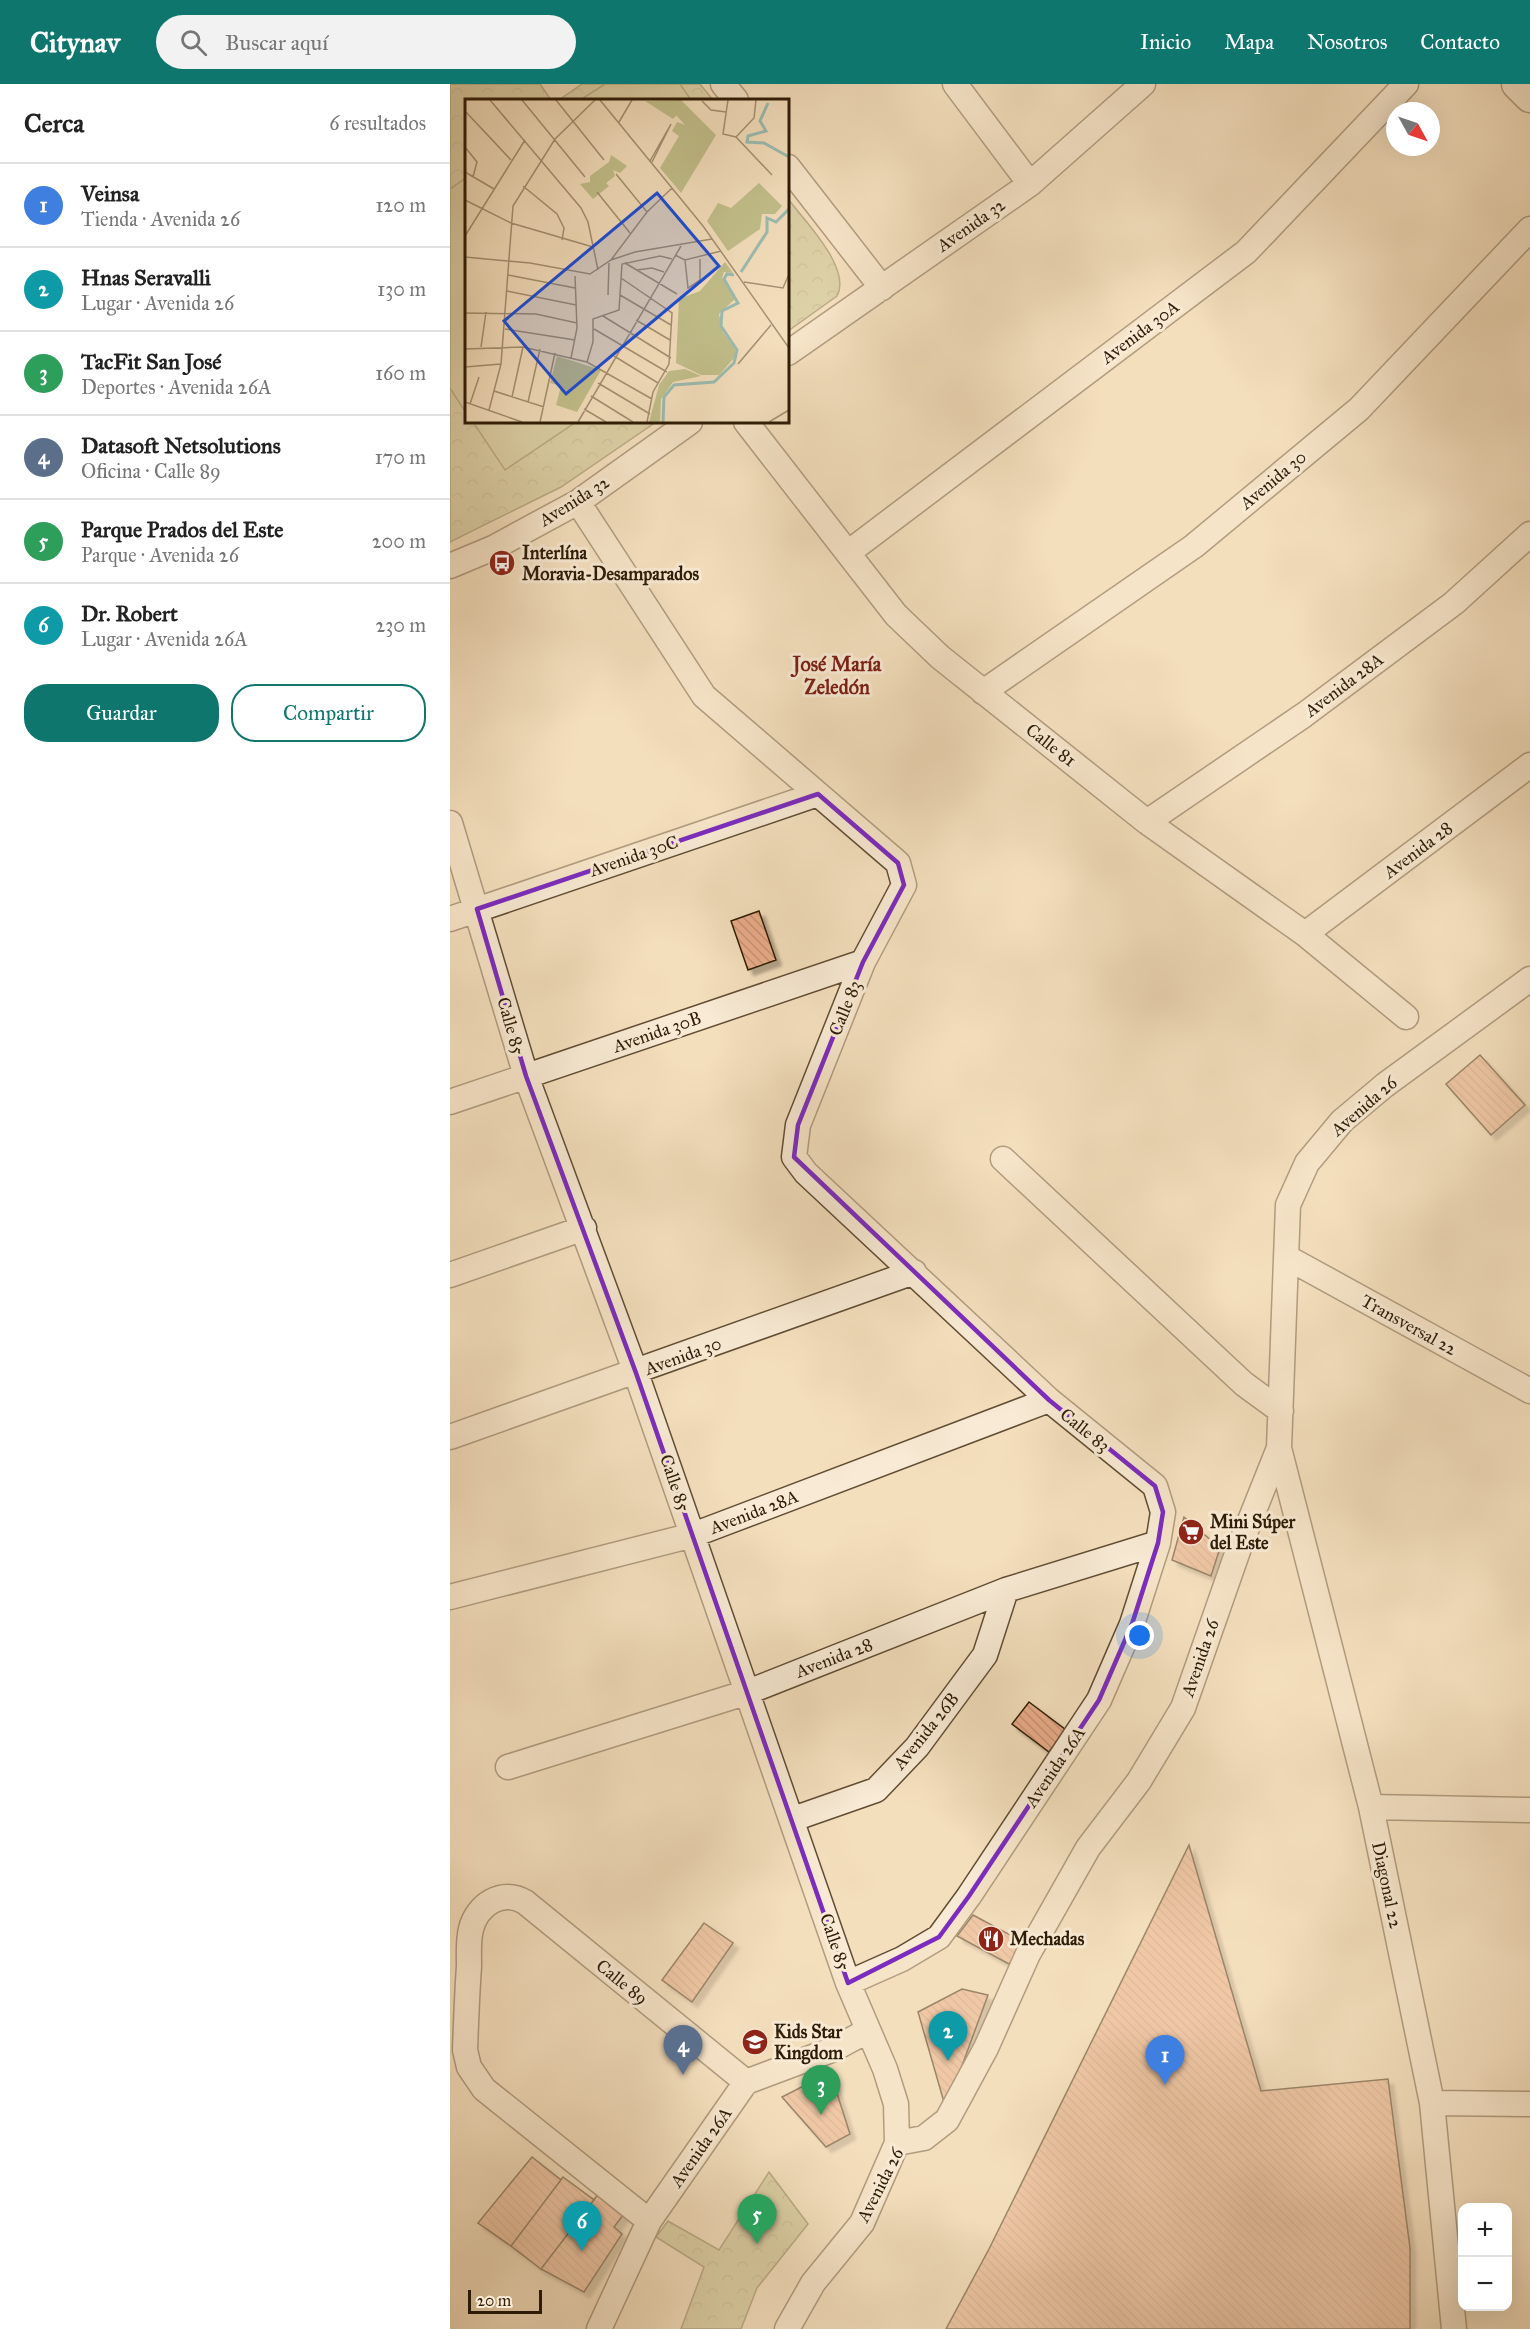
<!DOCTYPE html>
<html lang="es">
<head>
<meta charset="utf-8">
<style>
	body { margin:0; font-family:"IM FELL Great Primer",serif; background:#f2f2f2; color:#222 }
	.controls { position:absolute; right:18px; bottom:18px; display:grid; overflow:hidden; border-radius:12px; box-shadow:0 6px 24px #0002 }
	.controls button { width:54px; height:54px; display:grid; place-items:center; padding:0; border:0; border-bottom:2px solid #e0e0e0; background:#fff; color:#222; font:30px sans-serif }
	.compass { position:absolute; left:936px; top:18px; width:54px; height:54px; border-radius:50%; background:#fff; box-shadow:0 6px 24px #0002; rotate:130deg }
	.scale { position:absolute; left:18px; bottom:15px; width:74px; box-sizing:border-box; padding-left:6px; border:3px solid #2e1c06; border-top:0; font-size:16px; line-height:21px; white-space:nowrap; color:#2e1c06; -webkit-text-stroke:4px #f8ead4; paint-order:stroke }
	.you { position:absolute; left:690px; top:1552px; width:21px; height:21px; margin:-15px; border:4px solid #fff; border-radius:50%; background:#1a73e8; box-shadow:0 0 0 9px #1a73e833 }
	.badge { display:grid; place-items:center; width:39px; height:39px; border-radius:50%; background:#0f766e; color:#fff; font-size:20px; font-weight:700 }
	.pin { position:absolute; translate:-50% -50px; filter:drop-shadow(0 2px 3px #0008) }
	.pin::after { content:''; position:absolute; top:32px; width:21px; height:18px; background:inherit; clip-path:polygon(0 0,100% 0,50% 100%) }
	.list { margin:0; padding:0; list-style:none }
	h2 { display:flex; justify-content:space-between; align-items:center; height:78px; margin:0; padding:0 24px; font-size:26px }
	h2 small { font-size:20px; font-weight:400; color:#767676 }
	.list li { display:grid; grid-template-columns:39px 1fr auto; gap:18px; align-items:center; box-sizing:border-box; height:84px; padding:0 24px; border-top:2px solid #e0e0e0 }
	.list b { display:block; font-size:22px; white-space:nowrap }
	.list p { margin:0; font-size:20px; white-space:nowrap; color:#767676 }
	.list em { font-size:20px; font-style:normal; color:#767676 }
	.actions { display:flex; gap:12px; padding:18px 24px }
	.actions a { flex:1; padding:14px 0; border:2px solid #0f766e; border-radius:24px; text-align:center; font-size:21px; color:#0f766e }
	.actions .main { background:#0f766e; color:#fff }
	.icon { flex:none; width:33px; height:33px; fill:none; stroke:currentColor; stroke-width:2; stroke-linecap:round; stroke-linejoin:round }
	.map { position:relative; flex:none; width:1080px; height:2245px; overflow:hidden }
	header { display:flex; align-items:center; gap:36px; box-sizing:border-box; height:84px; padding:0 30px; background:#0f766e; color:#fff }
	header strong { font-size:28px }
	nav { display:flex; gap:33px; margin-inline-start:auto; font-size:21px }
	.search { width:420px; height:54px; background:#f2f2f2; display:flex; align-items:center; gap:15px; box-sizing:border-box; padding:0 21px; border-radius:33px; color:#767676; font-size:22px }
	main { display:flex }
	aside { flex:1; background:#fff }
	.map>svg:first-child { display:block }
	.park { fill:url(#park-crowns); stroke:#786e49; stroke-width:1.5 }
	.pitch { fill:#c2c08c; stroke:#786e49; stroke-width:1.5 }
	.building { fill:url(#building-back-hatch); stroke:#2e1c06; stroke-width:1.5; filter:url(#shadow) }
	.lines { fill:none; stroke-linecap:round; stroke-linejoin:round }
	.minor-casing { stroke:#604d34; stroke-width:27 }
	.tertiary-casing { stroke:#604d34; stroke-width:33 }
	.minor { stroke:#f8ead4; stroke-width:24 }
	.tertiary { stroke:#f8ead4; stroke-width:30 }
	.marked { fill:none; stroke:#7b2cbf; stroke-width:4.5; stroke-linejoin:round }
	.labels { text-anchor:middle; dominant-baseline:central; stroke-width:6; stroke-linejoin:round; paint-order:stroke }
	.street-label { font-size:18px; fill:#2e1c06; stroke:#f8ead4 }
	.poi-label { font-size:18px; font-weight:bold; fill:#2e1c06; stroke:#f8ead4; text-anchor:start }
	.neighbourhood-label { font-size:20px; font-weight:bold; fill:#7a1f14; stroke:#f8ead4 }
	.inset-river { fill:none; stroke:#9cbdb2; stroke-width:3 }
	.inset-road { fill:none; stroke:#a59174; stroke-width:1.5 }
	.view { fill:#1d4ed8; fill-opacity:0.15; stroke:#1d4ed8; stroke-width:3 }
	.inset-edge { fill:none; stroke:#2e1c06; stroke-width:3 }
</style>
</head>
<body>
<header>
<strong>Citynav</strong>
<div class="search"><svg class="icon" aria-label="search" viewBox="0 0 24 24"><circle cx="10" cy="10" r="6"/><path d="M15 15l6 6"/></svg>Buscar aquí</div>
<nav><a>Inicio</a><a>Mapa</a><a>Nosotros</a><a>Contacto</a></nav>
</header>
<main>
<aside>
<h2>Cerca<small>6 resultados</small></h2>
<ul class="list">
<li><span class="badge" style="background:#3f7fe0">1</span><div><b>Veinsa</b><p>Tienda · Avenida 26</p></div><em>120 m</em></li>
<li><span class="badge" style="background:#0f9aa8">2</span><div><b>Hnas Seravalli</b><p>Lugar · Avenida 26</p></div><em>130 m</em></li>
<li><span class="badge" style="background:#2e9e5b">3</span><div><b>TacFit San José</b><p>Deportes · Avenida 26A</p></div><em>160 m</em></li>
<li><span class="badge" style="background:#5c6f8a">4</span><div><b>Datasoft Netsolutions</b><p>Oficina · Calle 89</p></div><em>170 m</em></li>
<li><span class="badge" style="background:#2e9e5b">5</span><div><b>Parque Prados del Este</b><p>Parque · Avenida 26</p></div><em>200 m</em></li>
<li><span class="badge" style="background:#0f9aa8">6</span><div><b>Dr. Robert</b><p>Lugar · Avenida 26A</p></div><em>230 m</em></li>
</ul>
<div class="actions"><a class="main">Guardar</a><a>Compartir</a></div>
</aside>
<div class="map">
<svg width="1080" height="2245" viewBox="0 0 1080 2245">
	<defs>
		<pattern id="park-crowns" width="20" height="18" patternUnits="userSpaceOnUse" patternTransform="scale(1.5)"><rect width="20" height="18" fill="#c2c08c"/><path d="M2 6a3 3 0 1 1 6 0M12 15a3 3 0 1 1 6 0" fill="none" stroke="#a7a477"/></pattern>
		<pattern id="building-back-hatch" width="6" height="6" patternUnits="userSpaceOnUse" patternTransform="scale(1.5)"><rect width="6" height="6" fill="#ebad8b"/><path d="M-1 5l2 2M0 0l6 6M5-1l2 2" fill="none" stroke="#ca9476"/></pattern>
		<filter id="shadow"><feDropShadow dx="5.5" dy="5.5" stdDeviation="1.5" flood-color="#0004"/></filter>
	</defs>
	<rect width="100%" height="100%" fill="#f4dfbd"/>
	<filter id="stains"><feTurbulence type="fractalNoise" baseFrequency=".00333" numOctaves="4"/><feColorMatrix values="0 0 0 0 .2 0 0 0 0 .09 0 0 0 0 .02 0 0 0 .5 -.17"/></filter>
	<radialGradient id="worn" r=".72"><stop offset=".6" stop-color="#630" stop-opacity="0"/><stop offset="1" stop-color="#630" stop-opacity=".3"/></radialGradient>
	<path class="park" d="M 0,0 L 90,0 L 101,16 L 16,16 L 16,338 L 206,338 L 111,403 L 0,458 Z
		M 132,0 L 250,0 L 263,16 L 109,16 Z
		M 338,115 C 355,137 402,185 387,212 L 338,247 Z
		M 319,2088 L 358,2140 L 307,2204 L 291,2245 L 231,2245 L 254,2183 L 206,2153 L 218,2137 L 269,2166 Z"/>
	<path class="pitch" d="M 155,0 L 230,0 L 241,16 L 130,16 Z
		M 16,94 L 16,329 L 0,304 L 0,105 Z
		M 23,338 L 126,338 L 55,386 Z"/>
	<path class="building" d="M 309,827 L 326,876 L 298,886 L 281,837 Z
		M 1030,971 L 1075,1021 L 1041,1051 L 996,1000 Z
		M 734,1433 L 770,1464 L 761,1492 L 722,1476 Z
		M 579,1618 L 616,1646 L 599,1668 L 562,1640 Z
		M 739,1761 L 811,2007 L 938,1995 L 960,2164 L 960,2245 L 496,2245 L 539,2165 Z
		M 523,1831 L 575,1859 L 559,1880 L 507,1852 Z
		M 254,1839 L 283,1859 L 242,1918 L 212,1896 Z
		M 512,1905 L 538,1911 L 496,2025 L 468,1928 Z
		M 369,1994 L 383,1997 L 400,2050 L 376,2063 L 332,2013 Z
		M 82,2073 L 111,2096 L 61,2162 L 28,2139 Z
		M 113,2093 L 144,2116 L 91,2185 L 61,2162 Z
		M 149,2109 L 174,2130 L 164,2143 L 172,2150 L 134,2208 L 91,2185 Z"/>
	<g class="lines">
		<defs>
			<path id="minor" d="M 273,0 L 286,16
				M 505,0 L 580,100
				M 338,83 L 432,204
				M 338,269 L 580,100 L 693,0
				M 296,338 L 446,531 L 490,573 L 697,738 L 855,850 L 956,933
				M 128,418 L 254,612 L 448,779 L 454,801 L 413,878 L 348,1041 L 344,1073 L 356,1089 L 599,1316 L 705,1402 L 713,1428 L 708,1459 L 682,1540 L 649,1616 L 519,1812 L 489,1853 L 452,1875 L 398,1899
				M 399,468 L 796,168 L 956,0
				M 0,482 L 43,464 L 128,418 L 240,338
				M 533,608 L 744,462 L 909,325 L 1080,145
				M 697,738 L 854,631 L 1004,519 L 1080,450
				M 0,739 L 76,992 L 186,1289 L 398,1899 L 435,1985 L 446,2020 L 447,2059 L 412,2139 L 363,2199 L 337,2245
				M 0,835 L 368,710
				M 855,850 L 1080,681
				M 0,1018 L 413,878
				M 553,1075 L 794,1300 L 831,1327
				M 838,1174 L 1080,1307
				M 0,1191 L 134,1144
				M 0,1353 L 464,1188
				M 829,1364 L 921,1723 L 982,2019 L 1004,2245
				M 0,1513 L 243,1451 L 599,1316
				M 58,1683 L 298,1608 L 556,1506 L 708,1459
				M 921,1723 L 1080,1726
				M 343,1735 L 426,1706 L 467,1663 L 535,1571 L 556,1506
				M 982,2019 L 1080,2020
				M 447,2059 L 474,2054 L 497,2036 L 536,1964 L 578,1870 L 638,1764 L 689,1697 L 733,1624 L 789,1464 L 829,1364 L 838,1121 L 857,1079 L 892,1037 L 935,1001 L 1080,895
				M 199,2137 L 34,2005 L 19,1983 L 15,1966 C 16,1938 17,1910 19,1882 C 19,1870 18,1856 21,1845 C 27,1821 52,1804 75,1818 L 296,1998
				M 149,2245 L 199,2137 L 296,1998 L 384,1965 L 417,1947"/>
			<path id="tertiary" d="M 1067,0 L 1080,13"/>
		</defs>
		<use href="#minor" class="minor-casing"/>
		<use href="#tertiary" class="tertiary-casing"/>
		<use href="#minor" class="minor"/>
		<use href="#tertiary" class="tertiary"/>
	</g>
	<path d="M0 0H1080V2245H0ZM 368,710 L 448,779 L 454,801 L 413,878 L 348,1041 L 344,1073 L 599,1316 L 705,1402 L 713,1428 L 708,1459 L 682,1540 L 649,1616 L 519,1812 L 489,1853 L 398,1899 L 186,1289 L 76,992 L 27,825 Z" fill="#f4dfbd" fill-opacity=".55" fill-rule="evenodd"/>
	<path class="marked" d="M 368,710 L 448,779 L 454,801 L 413,878 L 348,1041 L 344,1073 L 599,1316 L 705,1402 L 713,1428 L 708,1459 L 682,1540 L 649,1616 L 519,1812 L 489,1853 L 398,1899 L 186,1289 L 76,992 L 27,825 Z"/>
	<defs>
		<symbol id="bus-disc" viewBox="-11 -11 22 22"><circle r="9.5" fill="#8f2418" stroke="#f8ead4"/><path d="M-5-6H5V4H4V6H2V4H-2V6H-4V4H-5ZM-3.5-4V0h7V-4ZM-3.5 1.2v1.5H-2V1.2ZM2 1.2v1.5H3.5V1.2Z" fill="#fff"/></symbol>
		<symbol id="supermarket-disc" viewBox="-11 -11 22 22"><circle r="9.5" fill="#8f2418" stroke="#f8ead4"/><path d="M-6-5.5h2.5l.6 2H6L4.5 2H-2.5L-4.4-4H-6ZM-1.5 3.2a1.3 1.3 0 1 0 .1 0ZM3 3.2a1.3 1.3 0 1 0 .1 0Z" fill="#fff"/></symbol>
		<symbol id="restaurant-disc" viewBox="-11 -11 22 22"><circle r="9.5" fill="#8f2418" stroke="#f8ead4"/><path d="M-5-6h1v4h1v-4h1v4h1v-4h1v5L-1.5 .5V6h-2V.5L-5-1ZM5-6V6H3V1.5H1.5Q1.5-4 5-6Z" fill="#fff"/></symbol>
		<symbol id="school-disc" viewBox="-11 -11 22 22"><circle r="9.5" fill="#8f2418" stroke="#f8ead4"/><path d="M0-5L7-2L0 1L-7-2ZM-4 1L0 2.5L4 1V4Q0 6-4 4Z" fill="#fff"/></symbol>
	</defs>
	<g fill-rule="evenodd">
		<use href="#bus-disc" x="37" y="464" width="30" height="30"/>
		<use href="#supermarket-disc" x="726" y="1433" width="30" height="30"/>
		<use href="#restaurant-disc" x="526" y="1840" width="30" height="30"/>
		<use href="#school-disc" x="290" y="1943" width="30" height="30"/>
	</g>
	<g class="labels">
		<g class="street-label">
			<text transform="translate(521 141) rotate(-35)">Avenida 32</text>
			<text transform="translate(690 248) rotate(-37)">Avenida 30A</text>
			<text transform="translate(823 396) rotate(-40)">Avenida 30</text>
			<text transform="translate(124 417) rotate(-32)">Avenida 32</text>
			<text transform="translate(894 601) rotate(-37)">Avenida 28A</text>
			<text transform="translate(601 661) rotate(38)">Calle 81</text>
			<text transform="translate(968 766) rotate(-37)">Avenida 28</text>
			<text transform="translate(184 772) rotate(-19)">Avenida 30C</text>
			<text transform="translate(395 924) rotate(-68)">Calle 83</text>
			<text transform="translate(61 942) rotate(74)">Calle 85</text>
			<text transform="translate(207 948) rotate(-19)">Avenida 30B</text>
			<text transform="translate(914 1022) rotate(-41)">Avenida 26</text>
			<text transform="translate(959 1241) rotate(29)">Transversal 22</text>
			<text transform="translate(233 1272) rotate(-20)">Avenida 30</text>
			<text transform="translate(635 1346) rotate(39)">Calle 83</text>
			<text transform="translate(225 1399) rotate(71)">Calle 85</text>
			<text transform="translate(304 1428) rotate(-21)">Avenida 28A</text>
			<text transform="translate(384 1574) rotate(-21)">Avenida 28</text>
			<text transform="translate(750 1574) rotate(-71)">Avenida 26</text>
			<text transform="translate(476 1647) rotate(-51)">Avenida 26B</text>
			<text transform="translate(605 1683) rotate(-56)">Avenida 26A</text>
			<text transform="translate(937 1801) rotate(78)">Diagonal 22</text>
			<text transform="translate(385 1858) rotate(71)">Calle 85</text>
			<text transform="translate(172 1898) rotate(39)">Calle 89</text>
			<text transform="translate(251 2063) rotate(-55)">Avenida 26A</text>
			<text transform="translate(430 2101) rotate(-63)">Avenida 26</text>
		</g>
		<g class="poi-label">
			<text x="72" y="469">Interlína<tspan x="72" dy="21">Moravia-Desamparados</tspan></text>
			<text x="760" y="1438">Mini Súper<tspan x="760" dy="21">del Este</tspan></text>
			<text x="560" y="1855">Mechadas</text>
			<text x="324" y="1948">Kids Star<tspan x="324" dy="21">Kingdom</tspan></text>
		</g>
		<g class="neighbourhood-label">
			<text x="387" y="580">José María<tspan x="387" dy="23">Zeledón</tspan></text>
		</g>
	</g>
	<g transform="translate(15 15)">
		<rect width="324" height="324" fill="#f4dfbd"/>
		<path d="M 294,84 L 317,107 L 310,115 L 297,115 L 295,130 L 263,152 L 242,122 L 253,104 L 266,109 Z" fill="#c2c08c"/>
		<path d="M 260,163 L 268,174 L 259,173 L 257,179 L 271,199 L 254,215 L 258,233 L 270,250 L 270,258 L 254,276 L 236,276 L 211,264 L 214,200 L 235,192 Z" fill="#c2c08c"/>
		<path d="M 216,1 L 221,6 L 208,20 L 180,2 ZM 146,56 L 162,67 L 155,74 L 148,71 L 150,77 L 141,84 L 144,87 L 128,100 L 115,85 L 125,83 L 125,77 L 144,63 ZM 92,257 L 136,271 L 112,313 L 91,306 L 96,287 L 85,284 ZM 220,270 L 236,277 L 208,283 L 196,300 L 195,323 L 184,323 L 194,286 L 204,272 Z" fill="#c2c08c"/>
		<path d="M 221,6 L 251,36 L 216,94 L 195,69 L 214,37 L 207,32 L 212,23 L 220,26 L 211,16 ZM 93,261 L 124,270 L 118,292 L 87,283 Z" fill="#c2c08c"/>
		<path class="inset-river" d="M 303,4 L 295,22 L 301,32 L 283,37 L 282,43 L 299,44 L 324,58M 276,173 L 302,133 L 302,119 L 311,123 L 324,110M 198,323 L 199,298 L 209,286 L 249,283 L 269,264 L 272,251 L 256,227 L 257,212 L 273,204 L 259,180 L 262,175 L 269,176"/>
		<path class="inset-road" d="M 25,1 L 116,109 L 123,123 L 133,171M 57,1 L 120,78M 91,1 L 139,61M 135,1 L 238,127 L 324,249M 263,1 L 258,35 L 271,38M 237,2 L 246,11 L 261,13M 0,12 L 46,61M 154,23 L 167,1M 271,38 L 307,76M 271,38 L 289,19 L 291,1M 0,48 L 12,63 L 8,78M 185,62 L 206,25 L 187,63M 0,73 L 29,90M 151,75 L 182,113M 58,87 L 92,115 L 99,129 L 97,141M 132,93 L 165,134M 0,101 L 46,124 L 128,148M 0,137 L 60,41M 210,156 L 220,161 L 256,152M 0,158 L 65,164 L 125,175 L 146,161 L 170,153 L 247,140M 146,161 L 182,113 L 207,89M 220,161 L 223,189 L 235,181 L 235,160M 160,164 L 212,195M 172,171 L 187,169 L 199,173M 43,176 L 110,189M 156,179 L 207,214 L 204,265 L 188,293 L 182,323M 279,183 L 318,189 L 324,175M 42,192 L 111,206M 143,196 L 144,164M 155,196 L 206,226M 0,214 L 71,215 L 112,224M 138,217 L 206,259M 171,221 L 205,241M 40,230 L 110,241M 129,230 L 202,273M 16,248 L 21,213M 0,250 L 58,248 L 122,263 L 187,300M 149,257 L 193,284M 106,259 L 112,229 L 110,177M 122,263 L 128,243 L 128,220 L 154,211 L 157,165 L 195,157 L 207,160M 273,265 L 306,226M 0,268 L 36,265M 133,284 L 185,315M 29,292 L 79,308M 126,297 L 168,323M 47,298 L 58,248M 0,303 L 57,323M 63,303 L 75,250M 5,305 L 14,278M 119,310 L 141,323M 24,311 L 36,265 L 48,107 L 90,40 L 130,1M 75,323 L 90,254M 113,323 L 216,147M 304,323 L 324,311"/>
		<path class="view" d="M 192,94 L 254,167 L 101,295 L 39,222 Z"/>
		<rect width="324" height="324" class="inset-edge"/>
	</g>
	<rect width="100%" height="100%" filter="url(#stains)"/>
	<rect width="100%" height="100%" fill="url(#worn)"/>
</svg>
<div class="controls">
<button>+</button>
<button>−</button>
</div>
<svg class="compass" viewBox="-18 -18 36 36"><path d="M0-13l5 13h-10z" fill="#e53935"/><path d="M0 13l5-13h-10z" fill="#767676"/></svg>
<div class="scale">20 m</div>
<div class="you"></div>
<div class="pin badge" style="left:715px;top:2001px;background:#3f7fe0">1</div>
<div class="pin badge" style="left:498px;top:1977px;background:#0f9aa8">2</div>
<div class="pin badge" style="left:371px;top:2031px;background:#2e9e5b">3</div>
<div class="pin badge" style="left:233px;top:1991px;background:#5c6f8a">4</div>
<div class="pin badge" style="left:307px;top:2160px;background:#2e9e5b">5</div>
<div class="pin badge" style="left:132px;top:2167px;background:#0f9aa8">6</div>
</div>
</main>
</body>
</html>
